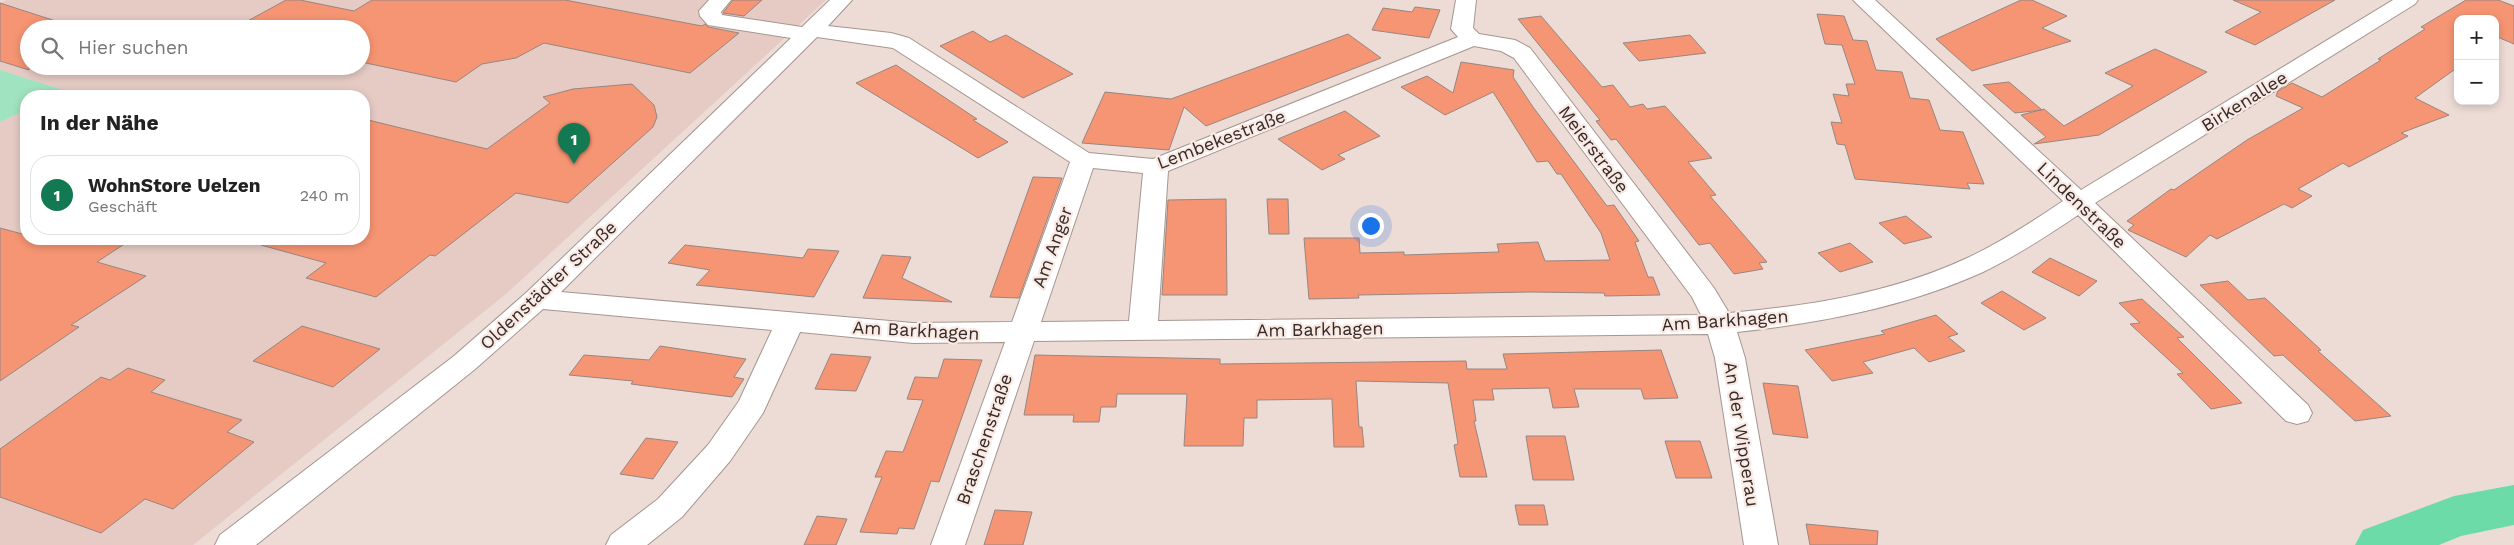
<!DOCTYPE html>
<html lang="de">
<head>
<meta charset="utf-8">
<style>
	body { margin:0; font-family:"Work Sans",sans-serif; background:#f6f6f6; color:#222 }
	.controls { position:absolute; right:15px; top:15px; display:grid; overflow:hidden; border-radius:10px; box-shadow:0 2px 8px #0003 }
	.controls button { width:45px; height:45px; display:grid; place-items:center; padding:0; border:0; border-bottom:1px solid #e0e0e0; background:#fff; color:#222; font:25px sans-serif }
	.you { position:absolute; left:1370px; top:225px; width:18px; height:18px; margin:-12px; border:4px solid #fff; border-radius:50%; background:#1a73e8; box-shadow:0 0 0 8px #1a73e833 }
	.badge { display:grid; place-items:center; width:32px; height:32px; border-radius:50%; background:#127952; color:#fff; font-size:16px; font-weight:700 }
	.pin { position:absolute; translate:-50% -41px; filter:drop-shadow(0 1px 2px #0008) }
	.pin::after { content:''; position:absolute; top:26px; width:18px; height:15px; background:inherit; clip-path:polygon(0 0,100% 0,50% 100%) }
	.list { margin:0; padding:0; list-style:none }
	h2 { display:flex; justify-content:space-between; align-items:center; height:65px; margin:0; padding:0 20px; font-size:21px }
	h2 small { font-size:16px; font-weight:400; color:#767676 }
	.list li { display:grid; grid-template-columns:32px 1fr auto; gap:15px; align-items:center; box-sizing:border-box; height:80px; margin:0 10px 10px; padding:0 10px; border:1px solid #e0e0e0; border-radius:20px }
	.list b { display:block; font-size:19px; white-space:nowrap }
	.list p { margin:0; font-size:16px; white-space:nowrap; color:#767676 }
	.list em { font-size:16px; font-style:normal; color:#767676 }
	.icon { flex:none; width:28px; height:28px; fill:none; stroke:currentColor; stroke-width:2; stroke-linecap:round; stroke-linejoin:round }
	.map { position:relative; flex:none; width:2514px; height:545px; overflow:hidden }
	.search { position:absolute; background:#fff; box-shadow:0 2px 8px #0003; left:20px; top:20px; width:350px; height:55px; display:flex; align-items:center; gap:12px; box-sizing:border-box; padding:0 18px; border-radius:28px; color:#767676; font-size:19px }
	.panel { position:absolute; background:#fff; box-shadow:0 2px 8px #0003; left:20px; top:90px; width:350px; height:155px; border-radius:20px }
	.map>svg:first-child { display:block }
	.built { fill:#e5cbc3; fill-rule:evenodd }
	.green { fill:#a0e3c0 }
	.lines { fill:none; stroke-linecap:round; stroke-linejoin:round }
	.river { fill:#6ddba8; fill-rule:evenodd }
	.building { fill:#f69573; stroke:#978681 }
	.minor-casing { stroke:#a69690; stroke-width:2 }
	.minor { fill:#fff; fill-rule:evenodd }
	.labels { text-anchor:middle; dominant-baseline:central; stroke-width:4.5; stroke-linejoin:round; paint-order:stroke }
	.street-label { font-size:18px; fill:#322b29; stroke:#fae8e2 }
</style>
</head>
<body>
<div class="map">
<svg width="2514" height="545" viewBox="0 0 2514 545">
	<rect width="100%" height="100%" fill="#eddbd5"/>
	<path class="built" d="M 7,0 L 826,0 L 506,294 L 193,545 L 0,545 L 0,122 L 26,110 L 26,239 L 364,239 L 364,96 L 57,96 L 67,91 L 0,70 L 0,3 ZM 29,29 L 361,29 L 361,66 L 29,66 Z"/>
	<path class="green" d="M 0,70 L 67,91 L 57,96 L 26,96 L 26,110 L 0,122 Z"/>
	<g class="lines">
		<path class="river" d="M 2514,485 L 2514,525 L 2461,536 L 2439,545 L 2355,545 L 2363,530 L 2454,496 Z"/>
	</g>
	<path class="building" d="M 286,0 L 300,0 L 354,11 L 372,0 L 565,0 L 702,26 L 705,24 L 708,27 L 739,33 L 690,73 L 544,43 L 516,58 L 482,64 L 456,82 L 361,62 L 361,29 L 233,29 Z
		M 733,0 L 762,0 L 744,16 L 723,13 Z
		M 2021,0 L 2032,0 L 2067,16 L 2042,28 L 2071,41 L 1972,71 L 1936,39 Z
		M 2233,0 L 2335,0 L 2255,45 L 2225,32 L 2261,12 Z
		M 2466,0 L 2498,0 L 2514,6 L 2514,44 L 2495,36 L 2495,19 L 2458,19 L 2458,67 L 2415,98 L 2449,115 L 2401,133 L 2408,136 L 2349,167 L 2343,163 L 2298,189 L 2312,196 L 2292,208 L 2284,204 L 2217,239 L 2210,235 L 2186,257 L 2128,230 L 2134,225 L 2127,221 L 2171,189 L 2174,190 L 2247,140 L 2303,108 L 2276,96 L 2278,91 L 2292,83 L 2322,97 L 2381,60 L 2378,59 L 2425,29 L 2421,27 Z
		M 0,3 L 68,25 L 68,29 L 29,29 L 29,70 L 0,61 Z
		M 1415,7 L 1440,10 L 1429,38 L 1372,30 L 1383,8 L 1412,12 Z
		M 1817,14 L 1844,16 L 1853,40 L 1867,41 L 1876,70 L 1902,72 L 1910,98 L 1929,100 L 1940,130 L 1963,132 L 1984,184 L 1967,183 L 1970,189 L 1855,179 L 1845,145 L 1837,144 L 1831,122 L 1842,123 L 1833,94 L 1849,96 L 1846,84 L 1855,84 L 1842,45 L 1825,44 Z
		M 1541,16 L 1602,87 L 1613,85 L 1630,107 L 1643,104 L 1647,109 L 1665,106 L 1712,158 L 1688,162 L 1716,195 L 1710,196 L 1767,262 L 1759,263 L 1763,269 L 1734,274 L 1710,243 L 1699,245 L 1616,139 L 1611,140 L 1596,121 L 1600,120 L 1518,19 Z
		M 973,31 L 990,42 L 1006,35 L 1073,74 L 1023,98 L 940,46 Z
		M 1348,34 L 1381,58 L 1206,126 L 1184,107 L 1169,150 L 1082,143 L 1105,92 L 1171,99 Z
		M 1690,35 L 1706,53 L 1639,61 L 1623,43 Z
		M 2155,49 L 2207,72 L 2099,135 L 2034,144 L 2046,137 L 2021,115 L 2044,109 L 2064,126 L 2133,86 L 2105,73 Z
		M 1461,62 L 1514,70 L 1513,77 L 1533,107 L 1607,206 L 1614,205 L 1639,241 L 1635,242 L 1648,277 L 1653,277 L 1660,295 L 1605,296 L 1604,293 L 1531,292 L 1358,295 L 1359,298 L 1309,299 L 1304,238 L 1359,238 L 1360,253 L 1404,252 L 1404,255 L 1499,252 L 1497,244 L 1538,242 L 1545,261 L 1610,260 L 1601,233 L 1561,174 L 1557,174 L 1548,161 L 1537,162 L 1493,92 L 1445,115 L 1401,87 L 1427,76 L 1453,93 Z
		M 896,65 L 977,119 L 973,120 L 1008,142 L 978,158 L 856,83 Z
		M 2009,82 L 2042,110 L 2015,113 L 1983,85 Z
		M 632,84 L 654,105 L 657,117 L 653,127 L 568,203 L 516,193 L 435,256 L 430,255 L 376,297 L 306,278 L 326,263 L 261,245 L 262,239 L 364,239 L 364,119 L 487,149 L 550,103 L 543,97 L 573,89 Z
		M 1345,111 L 1380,136 L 1338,155 L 1345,159 L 1322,170 L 1278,139 Z
		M 1033,177 L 1062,178 L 1019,298 L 990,297 Z
		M 1226,199 L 1227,295 L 1162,295 L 1168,200 Z
		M 1267,199 L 1288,199 L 1289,234 L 1269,234 Z
		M 1906,216 L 1932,237 L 1904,244 L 1879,223 Z
		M 0,228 L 26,235 L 26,239 L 132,239 L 97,262 L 146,276 L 71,325 L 79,327 L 0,381 Z
		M 1850,243 L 1873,262 L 1840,272 L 1818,253 Z
		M 685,245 L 803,258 L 808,249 L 839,251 L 814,297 L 696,285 L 710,270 L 668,263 Z
		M 882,255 L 911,257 L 902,278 L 952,302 L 863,298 Z
		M 2050,258 L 2097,281 L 2079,296 L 2032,272 Z
		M 2228,281 L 2248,300 L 2265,298 L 2321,350 L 2318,351 L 2391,416 L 2355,421 L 2283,355 L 2274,356 L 2200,285 Z
		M 2002,291 L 2012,297 L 2046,318 L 2024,330 L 1981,303 Z
		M 2142,299 L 2184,337 L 2177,338 L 2242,403 L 2211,409 L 2177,374 L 2183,373 L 2130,324 L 2140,323 L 2119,303 Z
		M 1936,315 L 1958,334 L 1948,337 L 1965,351 L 1929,362 L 1914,348 L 1863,362 L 1873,373 L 1832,381 L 1805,350 L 1885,334 L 1881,331 Z
		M 302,326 L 380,349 L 333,387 L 253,361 Z
		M 660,346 L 746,359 L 734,377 L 744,379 L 732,397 L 631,384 L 633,381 L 569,375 L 584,355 L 649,360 Z
		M 1661,350 L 1678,398 L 1644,399 L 1641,389 L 1574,389 L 1579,407 L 1553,408 L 1549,388 L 1492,389 L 1494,400 L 1473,400 L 1476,421 L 1474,421 L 1487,477 L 1460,477 L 1454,445 L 1458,444 L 1448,383 L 1356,381 L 1359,427 L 1362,427 L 1364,447 L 1334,447 L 1332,399 L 1257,400 L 1257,418 L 1244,418 L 1243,446 L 1184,446 L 1187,394 L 1117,394 L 1116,407 L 1101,407 L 1099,422 L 1073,422 L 1074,415 L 1024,415 L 1035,355 L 1220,359 L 1220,364 L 1466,361 L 1467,369 L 1507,369 L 1503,354 Z
		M 831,354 L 871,357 L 856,391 L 815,389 Z
		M 944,359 L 982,360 L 939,482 L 931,481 L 914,529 L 899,528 L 897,534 L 860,532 L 882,477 L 875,477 L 886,451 L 903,452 L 923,400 L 907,399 L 915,377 L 938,378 Z
		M 128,368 L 165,380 L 151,392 L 242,420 L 227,432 L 254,442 L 173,509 L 145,499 L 101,533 L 0,497 L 0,449 L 101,377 L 110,380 Z
		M 1763,383 L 1798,386 L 1808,438 L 1773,434 Z
		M 1526,436 L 1565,436 L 1574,480 L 1533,480 Z
		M 646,438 L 678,442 L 653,479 L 620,474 Z
		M 1665,441 L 1700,441 L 1712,478 L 1676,478 Z
		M 1515,505 L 1544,505 L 1548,525 L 1519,525 Z
		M 995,510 L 1032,512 L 1023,545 L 984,545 Z
		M 817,516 L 847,519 L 836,545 L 804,545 Z
		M 1806,524 L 1878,531 L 1877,545 L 1810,545 Z"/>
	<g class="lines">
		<defs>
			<path id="minor" d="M 709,0 L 731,0 L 721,12 L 722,15 L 802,27 L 830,0 L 852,0 L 828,26 L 891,33 L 909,38 L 1089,153 L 1153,159 L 1458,37 L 1451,29 L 1456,0 L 1476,0 L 1473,28 L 1479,34 L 1515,40 L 1530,48 L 1714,288 L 1729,313 C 1809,306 1891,293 1965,259 C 2000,243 2032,222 2063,201 L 1853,0 L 1875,0 L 2081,190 L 2393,0 L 2418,0 L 2415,4 L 2095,203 L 2308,405 L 2312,413 L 2308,421 L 2297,424 L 2286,421 L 2078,215 C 2047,236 2016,256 1983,272 C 1906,307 1820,323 1737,332 L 1745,358 L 1778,545 L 1744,545 L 1715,358 L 1708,334 L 1034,341 L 965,545 L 931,545 L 1005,342 L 913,343 L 800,332 L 763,413 L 730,461 L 682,517 L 647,545 L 606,545 L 611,535 L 658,499 L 708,445 L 739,401 L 772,330 L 543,309 L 474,370 L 256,545 L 215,545 L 220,535 L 454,356 L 527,292 L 791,38 L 708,25 L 700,16 L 699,11 ZM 817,37 L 893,48 L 1070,162 L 1012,322 L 913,323 L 561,292 ZM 1474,46 L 1501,51 L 1514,58 L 1692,297 L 1701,315 L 1158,321 L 1168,171 ZM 1093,168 L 1143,173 L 1129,321 L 1041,322 Z"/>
		</defs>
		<use href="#minor" class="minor-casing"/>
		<use href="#minor" class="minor"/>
	</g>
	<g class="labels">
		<g class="street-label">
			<text transform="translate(2244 101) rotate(-32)">Birkenallee</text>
			<text transform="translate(1221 139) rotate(-21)">Lembekestraße</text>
			<text transform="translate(1594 149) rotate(53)">Meierstraße</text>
			<text transform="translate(2082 205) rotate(44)">Lindenstraße</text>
			<text transform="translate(1052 247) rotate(-70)">Am Anger</text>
			<text transform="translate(548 285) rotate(-43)">Oldenstädter Straße</text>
			<text transform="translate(1725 320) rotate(-4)">Am Barkhagen</text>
			<text transform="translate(1320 329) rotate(-1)">Am Barkhagen</text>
			<text transform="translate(916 330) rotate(3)">Am Barkhagen</text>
			<text transform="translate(1742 434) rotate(81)">An der Wipperau</text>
			<text transform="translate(984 439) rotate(-71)">Braschenstraße</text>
		</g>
	</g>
</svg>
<div class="controls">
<button>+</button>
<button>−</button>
</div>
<div class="you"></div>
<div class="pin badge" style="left:574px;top:164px">1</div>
<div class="search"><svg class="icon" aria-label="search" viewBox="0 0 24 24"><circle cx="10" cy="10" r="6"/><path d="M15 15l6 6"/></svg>Hier suchen</div>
<section class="panel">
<h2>In der Nähe<small></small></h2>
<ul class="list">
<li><span class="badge">1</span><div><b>WohnStore Uelzen</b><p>Geschäft</p></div><em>240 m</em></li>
</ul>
</section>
</div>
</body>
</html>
